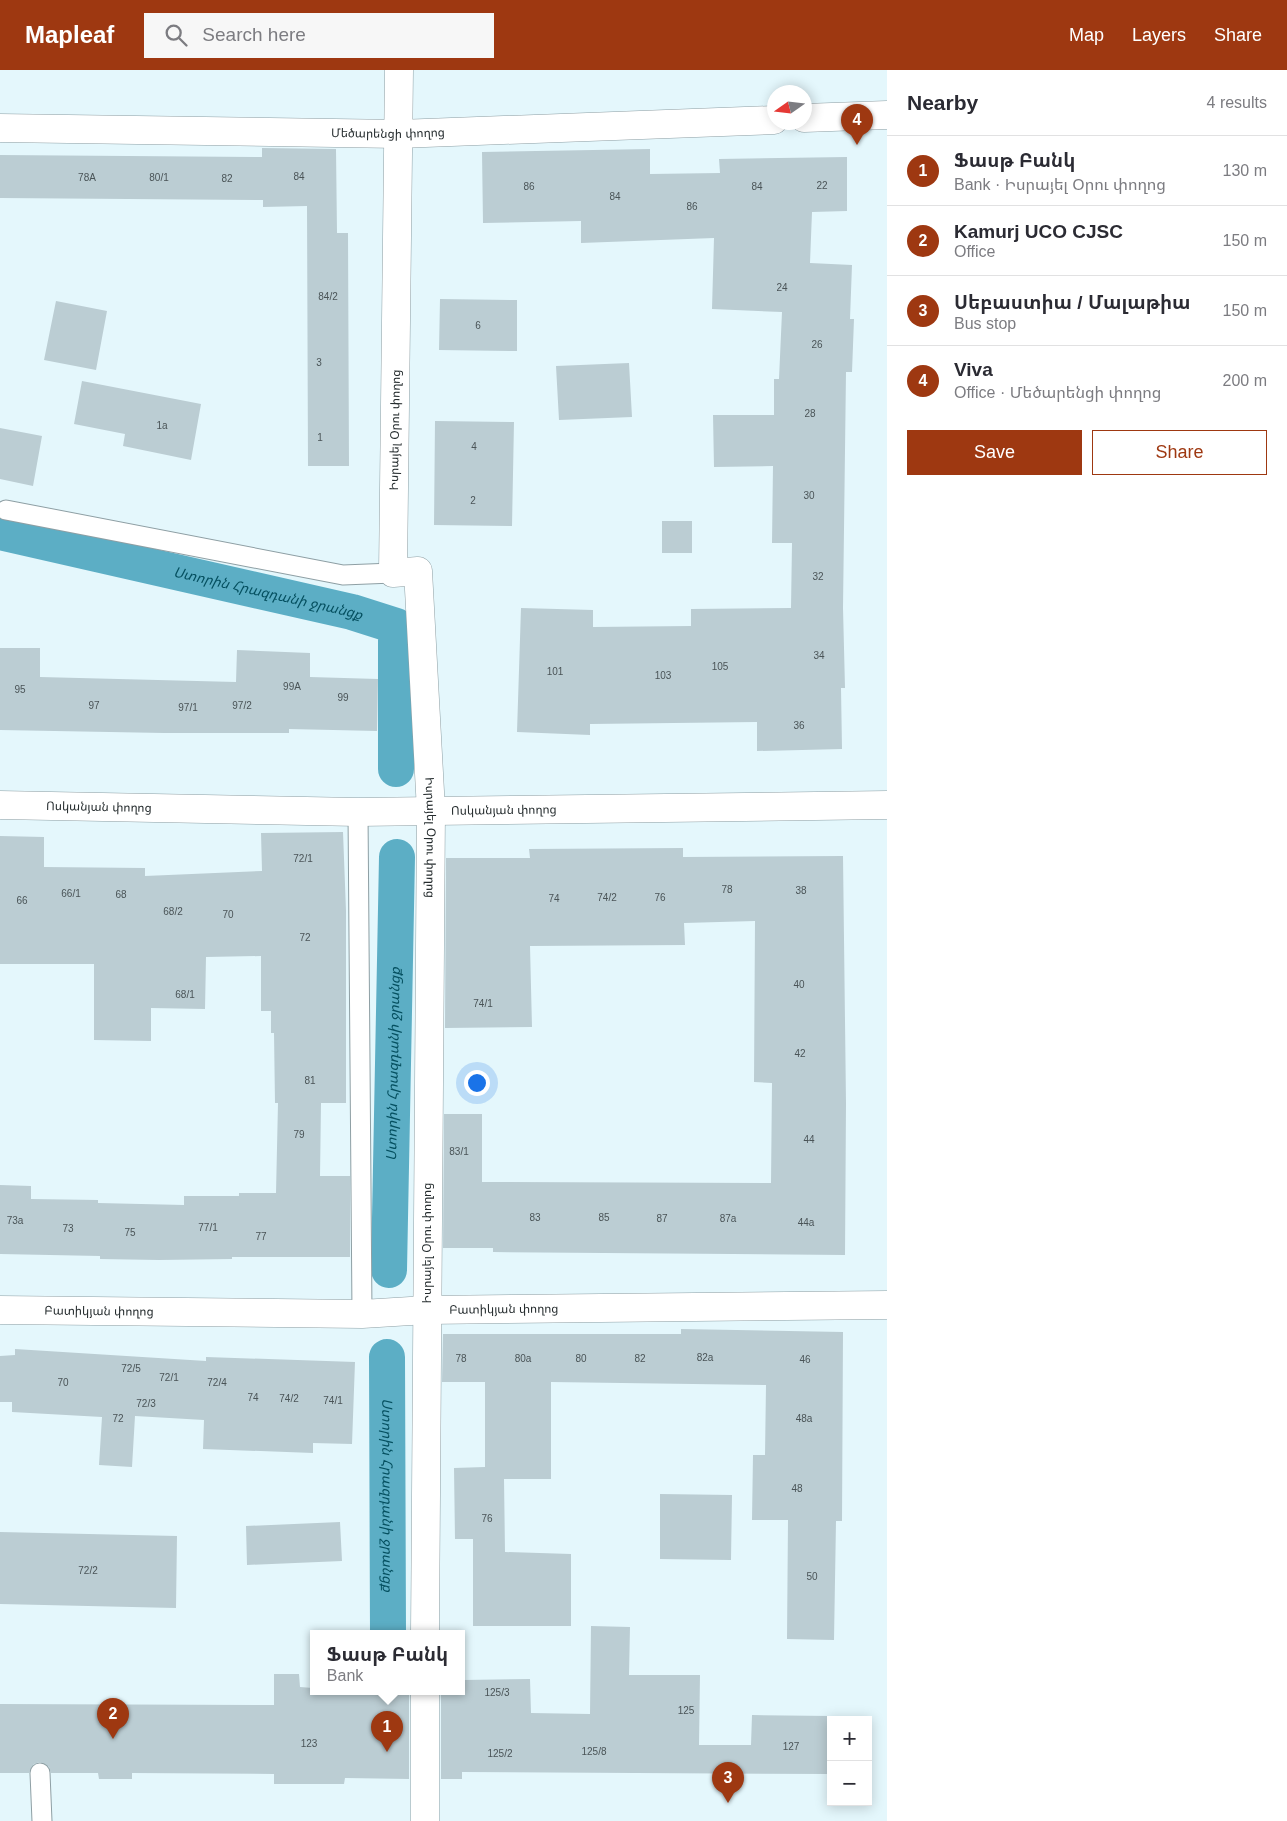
<!DOCTYPE html>
<html lang="en">
<head>
<meta charset="utf-8">
<style>
	body { margin:0; font-family:Helvetica,"Noto Sans Armenian",sans-serif; background:#f7f7f7; color:#2b2b33 }
	.controls { position:absolute; right:15px; bottom:15px; display:grid; overflow:hidden; border-radius:0px; box-shadow:0 2px 12px #0003 }
	.controls button { width:45px; height:45px; display:grid; place-items:center; padding:0; border:0; border-bottom:1px solid #e1e1e2; background:#fff; color:#2b2b33; font:25px sans-serif }
	.compass { position:absolute; left:767px; top:15px; width:45px; height:45px; border-radius:50%; background:#fff; box-shadow:0 2px 12px #0003; rotate:256deg }
	.you { position:absolute; left:476px; top:1012px; width:18px; height:18px; margin:-12px; border:4px solid #fff; border-radius:50%; background:#1a73e8; box-shadow:0 0 0 8px #1a73e833 }
	.badge { display:grid; place-items:center; width:32px; height:32px; border-radius:50%; background:#9e3811; color:#fff; font-size:16px; font-weight:700 }
	.pin { position:absolute; translate:-50% -41px; filter:drop-shadow(0 1px 2px #0008) }
	.pin::after { content:''; position:absolute; top:26px; width:18px; height:15px; background:inherit; clip-path:polygon(0 0,100% 0,50% 100%) }
	.popup { position:absolute; left:310px; top:1560px; width:155px; height:65px; box-sizing:border-box; display:grid; place-content:center; border-radius:0px; background:#fff; filter:drop-shadow(0 1px 4px #0005); font-size:16px; white-space:nowrap; color:#7c7c81 }
	.popup b { font-size:19px; color:#2b2b33 }
	.popup::after { content:''; position:absolute; left:50%; top:100%; margin-left:-10px; border:10px solid transparent; border-top-color:#fff }
	.list { margin:0; padding:0; list-style:none }
	h2 { display:flex; justify-content:space-between; align-items:center; height:65px; margin:0; padding:0 20px; font-size:21px }
	h2 small { font-size:16px; font-weight:400; color:#7c7c81 }
	.list li { display:grid; grid-template-columns:32px 1fr auto; gap:15px; align-items:center; box-sizing:border-box; height:70px; padding:0 20px; border-top:1px solid #e1e1e2 }
	.list b { display:block; font-size:19px; white-space:nowrap }
	.list p { margin:0; font-size:16px; white-space:nowrap; color:#7c7c81 }
	.list em { font-size:16px; font-style:normal; color:#7c7c81 }
	.actions { display:flex; gap:10px; padding:15px 20px }
	.actions a { flex:1; padding:11px 0; border:1px solid #9e3811; border-radius:0px; text-align:center; font-size:18px; color:#9e3811 }
	.actions .main { background:#9e3811; color:#fff }
	.icon { flex:none; width:28px; height:28px; fill:none; stroke:currentColor; stroke-width:2; stroke-linecap:round; stroke-linejoin:round }
	.map { position:relative; flex:none; width:887px; height:1751px; overflow:hidden }
	header { display:flex; align-items:center; gap:30px; box-sizing:border-box; height:70px; padding:0 25px; background:#9e3811; color:#fff }
	header strong { font-size:24px }
	nav { display:flex; gap:28px; margin-inline-start:auto; font-size:18px }
	.search { width:350px; height:45px; background:#f7f7f7; display:flex; align-items:center; gap:12px; box-sizing:border-box; padding:0 18px; border-radius:0px; color:#7c7c81; font-size:19px }
	main { display:flex }
	aside { flex:1; background:#fff }
	.map>svg:first-child { display:block }
	.lines { fill:none; stroke-linecap:round; stroke-linejoin:round }
	.canal { stroke:#5caec5; stroke-width:36 }
	.building { fill:#bbcdd3 }
	.lane-casing { stroke:#8e9fa4; stroke-width:21 }
	.street-casing { stroke:#8e9fa4; stroke-width:29 }
	.lane { stroke:#fff; stroke-width:19 }
	.street { stroke:#fff; stroke-width:28 }
	.labels { text-anchor:middle; dominant-baseline:central; stroke-width:4; stroke-linejoin:round; paint-order:stroke }
	.number-label { font-size:10px; fill:#4a5457 }
	.street-label { font-size:12px; fill:#252c2e; stroke:#fff }
	.water-label { font-size:14px; font-style:italic; fill:#055060; stroke:#fff }
</style>
</head>
<body>
<header>
<strong>Mapleaf</strong>
<div class="search"><svg class="icon" aria-label="search" viewBox="0 0 24 24"><circle cx="10" cy="10" r="6"/><path d="M15 15l6 6"/></svg>Search here</div>
<nav><a>Map</a><a>Layers</a><a>Share</a></nav>
</header>
<main>
<div class="map">
<svg width="887" height="1751" viewBox="0 0 887 1751">
	<rect width="100%" height="100%" fill="#e4f7fc"/>
	<g class="lines">
		<g class="canal">
			<path id="s1" d="M 0,462 L 352,542 L 396,556 L 396,699"/>
			<path id="s2" d="M 389,1200 L 397,787"/>
			<path id="s3" d="M 387,1287 L 388,1563"/>
		</g>
	</g>
	<path class="building" d="M 262,78 L 336,79 L 337,163 L 348,163 L 349,396 L 308,396 L 307,136 L 263,137 L 263,130 L 0,128 L 0,85 L 262,87 Z
		M 650,79 L 650,104 L 720,103 L 719,89 L 847,87 L 847,141 L 812,142 L 810,193 L 852,195 L 850,249 L 854,249 L 852,302 L 846,302 L 843,538 L 845,618 L 841,618 L 842,679 L 757,681 L 757,652 L 590,654 L 590,665 L 517,662 L 521,538 L 593,540 L 593,557 L 691,556 L 691,539 L 791,538 L 792,473 L 772,473 L 773,396 L 714,397 L 713,345 L 774,345 L 774,309 L 779,309 L 782,242 L 712,239 L 714,168 L 581,173 L 581,151 L 483,153 L 482,82 Z
		M 440,229 L 517,230 L 517,281 L 439,280 Z
		M 56,231 L 107,241 L 96,300 L 44,290 Z
		M 629,293 L 632,347 L 559,350 L 556,296 Z
		M 82,311 L 201,334 L 191,390 L 123,376 L 125,364 L 74,354 Z
		M 435,351 L 514,352 L 512,456 L 434,455 Z
		M 0,358 L 42,366 L 33,416 L 0,409 Z
		M 662,451 L 692,451 L 692,483 L 662,483 Z
		M 0,578 L 40,578 L 40,607 L 236,612 L 237,580 L 310,583 L 310,607 L 378,609 L 377,661 L 289,659 L 289,663 L 164,663 L 0,660 Z
		M 343,762 L 346,841 L 346,1033 L 321,1033 L 320,1106 L 350,1106 L 350,1187 L 232,1187 L 232,1189 L 159,1190 L 100,1189 L 100,1186 L 0,1184 L 0,1115 L 31,1116 L 31,1129 L 98,1130 L 98,1133 L 184,1135 L 184,1126 L 239,1126 L 239,1123 L 276,1123 L 278,1033 L 275,1033 L 274,963 L 271,963 L 271,941 L 261,941 L 261,886 L 206,887 L 205,939 L 151,938 L 151,971 L 94,970 L 94,894 L 0,894 L 0,766 L 44,767 L 44,797 L 145,798 L 145,806 L 262,801 L 261,763 Z
		M 683,778 L 683,787 L 843,786 L 846,1033 L 845,1185 L 493,1182 L 493,1178 L 443,1178 L 444,1044 L 482,1044 L 482,1112 L 771,1113 L 772,1013 L 754,1012 L 755,851 L 684,853 L 685,875 L 530,876 L 532,957 L 445,958 L 446,788 L 530,788 L 529,779 Z
		M 681,1259 L 843,1262 L 842,1451 L 836,1451 L 834,1570 L 787,1569 L 788,1450 L 752,1450 L 753,1385 L 765,1385 L 766,1315 L 551,1312 L 551,1409 L 504,1409 L 505,1482 L 571,1484 L 571,1556 L 473,1556 L 473,1469 L 455,1469 L 454,1398 L 485,1397 L 485,1312 L 442,1312 L 443,1264 L 681,1264 Z
		M 15,1279 L 206,1291 L 206,1287 L 355,1292 L 352,1374 L 313,1373 L 313,1383 L 203,1379 L 204,1350 L 135,1346 L 132,1397 L 99,1395 L 102,1347 L 12,1342 L 12,1332 L 0,1332 L 0,1286 L 15,1285 Z
		M 660,1424 L 732,1425 L 731,1490 L 660,1489 Z
		M 340,1452 L 342,1491 L 247,1495 L 246,1456 Z
		M 0,1462 L 177,1466 L 176,1538 L 0,1534 Z
		M 591,1556 L 630,1557 L 629,1605 L 700,1605 L 699,1675 L 751,1675 L 752,1645 L 831,1646 L 831,1704 L 462,1702 L 462,1709 L 441,1709 L 441,1621 L 464,1621 L 464,1610 L 530,1609 L 531,1643 L 590,1644 Z
		M 274,1604 L 299,1604 L 300,1617 L 313,1618 L 313,1621 L 409,1621 L 409,1709 L 345,1708 L 344,1714 L 274,1714 L 274,1704 L 132,1703 L 132,1709 L 99,1709 L 98,1703 L 51,1703 L 49,1697 L 40,1692 L 34,1694 L 29,1703 L 0,1703 L 0,1634 L 274,1635 Z"/>
	<g class="lines">
		<defs>
			<path id="lane" d="M 6,440 L 343,505 L 393,503
				M 358,742 L 362,1244
				M 40,1703 L 42,1751"/>
			<g id="street">
				<path id="s4" d="M 399,0 L 393,503 L 418,501 L 431,740 L 425,1563"/>
				<path d="M 804,48 L 887,45"/>
				<path id="s5" d="M 0,58 L 399,64 L 774,50"/>
				<path id="s6" d="M 0,735 L 358,742 L 887,735"/>
				<path id="s7" d="M 0,1240 L 362,1244 L 427,1240 L 887,1235"/>
				<path d="M 425,1751 L 425,1621"/>
			</g>
		</defs>
		<use href="#lane" class="lane-casing"/>
		<use href="#street" class="street-casing"/>
		<use href="#lane" class="lane"/>
		<use href="#street" class="street"/>
	</g>
	<g class="labels">
		<g class="number-label">
			<text x="299" y="106">84</text>
			<text x="87" y="107">78A</text>
			<text x="159" y="107">80/1</text>
			<text x="227" y="108">82</text>
			<text x="822" y="115">22</text>
			<text x="529" y="116">86</text>
			<text x="757" y="116">84</text>
			<text x="615" y="126">84</text>
			<text x="692" y="136">86</text>
			<text x="782" y="217">24</text>
			<text x="328" y="226">84/2</text>
			<text x="478" y="255">6</text>
			<text x="817" y="274">26</text>
			<text x="319" y="292">3</text>
			<text x="810" y="343">28</text>
			<text x="162" y="355">1a</text>
			<text x="320" y="367">1</text>
			<text x="474" y="376">4</text>
			<text x="809" y="425">30</text>
			<text x="473" y="430">2</text>
			<text x="818" y="506">32</text>
			<text x="819" y="585">34</text>
			<text x="720" y="596">105</text>
			<text x="555" y="601">101</text>
			<text x="663" y="605">103</text>
			<text x="292" y="616">99A</text>
			<text x="20" y="619">95</text>
			<text x="343" y="627">99</text>
			<text x="94" y="635">97</text>
			<text x="242" y="635">97/2</text>
			<text x="188" y="637">97/1</text>
			<text x="799" y="655">36</text>
			<text x="303" y="788">72/1</text>
			<text x="727" y="819">78</text>
			<text x="801" y="820">38</text>
			<text x="71" y="823">66/1</text>
			<text x="121" y="824">68</text>
			<text x="607" y="827">74/2</text>
			<text x="660" y="827">76</text>
			<text x="554" y="828">74</text>
			<text x="22" y="830">66</text>
			<text x="173" y="841">68/2</text>
			<text x="228" y="844">70</text>
			<text x="305" y="867">72</text>
			<text x="799" y="914">40</text>
			<text x="185" y="924">68/1</text>
			<text x="483" y="933">74/1</text>
			<text x="800" y="983">42</text>
			<text x="310" y="1010">81</text>
			<text x="299" y="1064">79</text>
			<text x="809" y="1069">44</text>
			<text x="459" y="1081">83/1</text>
			<text x="535" y="1147">83</text>
			<text x="604" y="1147">85</text>
			<text x="662" y="1148">87</text>
			<text x="728" y="1148">87a</text>
			<text x="15" y="1150">73a</text>
			<text x="806" y="1152">44a</text>
			<text x="208" y="1157">77/1</text>
			<text x="68" y="1158">73</text>
			<text x="130" y="1162">75</text>
			<text x="261" y="1166">77</text>
			<text x="705" y="1287">82a</text>
			<text x="461" y="1288">78</text>
			<text x="523" y="1288">80a</text>
			<text x="581" y="1288">80</text>
			<text x="640" y="1288">82</text>
			<text x="805" y="1289">46</text>
			<text x="131" y="1298">72/5</text>
			<text x="169" y="1307">72/1</text>
			<text x="63" y="1312">70</text>
			<text x="217" y="1312">72/4</text>
			<text x="253" y="1327">74</text>
			<text x="289" y="1328">74/2</text>
			<text x="333" y="1330">74/1</text>
			<text x="146" y="1333">72/3</text>
			<text x="118" y="1348">72</text>
			<text x="804" y="1348">48a</text>
			<text x="797" y="1418">48</text>
			<text x="487" y="1448">76</text>
			<text x="88" y="1500">72/2</text>
			<text x="812" y="1506">50</text>
			<text x="497" y="1622">125/3</text>
			<text x="686" y="1640">125</text>
			<text x="309" y="1673">123</text>
			<text x="791" y="1676">127</text>
			<text x="594" y="1681">125/8</text>
			<text x="500" y="1683">125/2</text>
		</g>
		<g class="street-label">
			<text stroke="none"><textPath href="#s5" startOffset="388">Մեծարենցի փողոց</textPath></text>
			<text transform="translate(395 360) rotate(-89)">Իսրայել Օրու փողոց</text>
			<text stroke="none"><textPath href="#s6" startOffset="99">Ոսկանյան փողոց</textPath></text>
			<text stroke="none"><textPath href="#s6" startOffset="504">Ոսկանյան փողոց</textPath></text>
			<text stroke="none"><textPath href="#s4" startOffset="795">Իսրայել Օրու փողոց</textPath></text>
			<text transform="translate(427 1173) rotate(-90)">Իսրայել Օրու փողոց</text>
			<text stroke="none"><textPath href="#s7" startOffset="504">Բատիկյան փողոց</textPath></text>
			<text stroke="none"><textPath href="#s7" startOffset="99">Բատիկյան փողոց</textPath></text>
		</g>
		<g class="water-label">
			<text stroke="none"><textPath href="#s1" startOffset="275">Ստորին Հրազդանի ջրանցք</textPath></text>
			<text stroke="none"><textPath href="#s2" startOffset="206">Ստորին Հրազդանի ջրանցք</textPath></text>
			<text stroke="none"><textPath href="#s3" startOffset="138">Ստորին Հրազդանի ջրանցք</textPath></text>
		</g>
	</g>
</svg>
<div class="controls">
<button>+</button>
<button>−</button>
</div>
<svg class="compass" viewBox="-18 -18 36 36"><path d="M0-13l5 13h-10z" fill="#e53935"/><path d="M0 13l5-13h-10z" fill="#7c7c81"/></svg>
<div class="you"></div>
<div class="pin badge" style="left:387px;top:1682px">1</div>
<div class="popup"><b>Ֆասթ Բանկ</b>Bank</div>
<div class="pin badge" style="left:113px;top:1669px">2</div>
<div class="pin badge" style="left:728px;top:1733px">3</div>
<div class="pin badge" style="left:857px;top:75px">4</div>
</div>
<aside>
<h2>Nearby<small>4 results</small></h2>
<ul class="list">
<li><span class="badge">1</span><div><b>Ֆասթ Բանկ</b><p>Bank · Իսրայել Օրու փողոց</p></div><em>130 m</em></li>
<li><span class="badge">2</span><div><b>Kamurj UCO CJSC</b><p>Office</p></div><em>150 m</em></li>
<li><span class="badge">3</span><div><b>Սեբաստիա / Մալաթիա</b><p>Bus stop</p></div><em>150 m</em></li>
<li><span class="badge">4</span><div><b>Viva</b><p>Office · Մեծարենցի փողոց</p></div><em>200 m</em></li>
</ul>
<div class="actions"><a class="main">Save</a><a>Share</a></div>
</aside>
</main>
</body>
</html>
